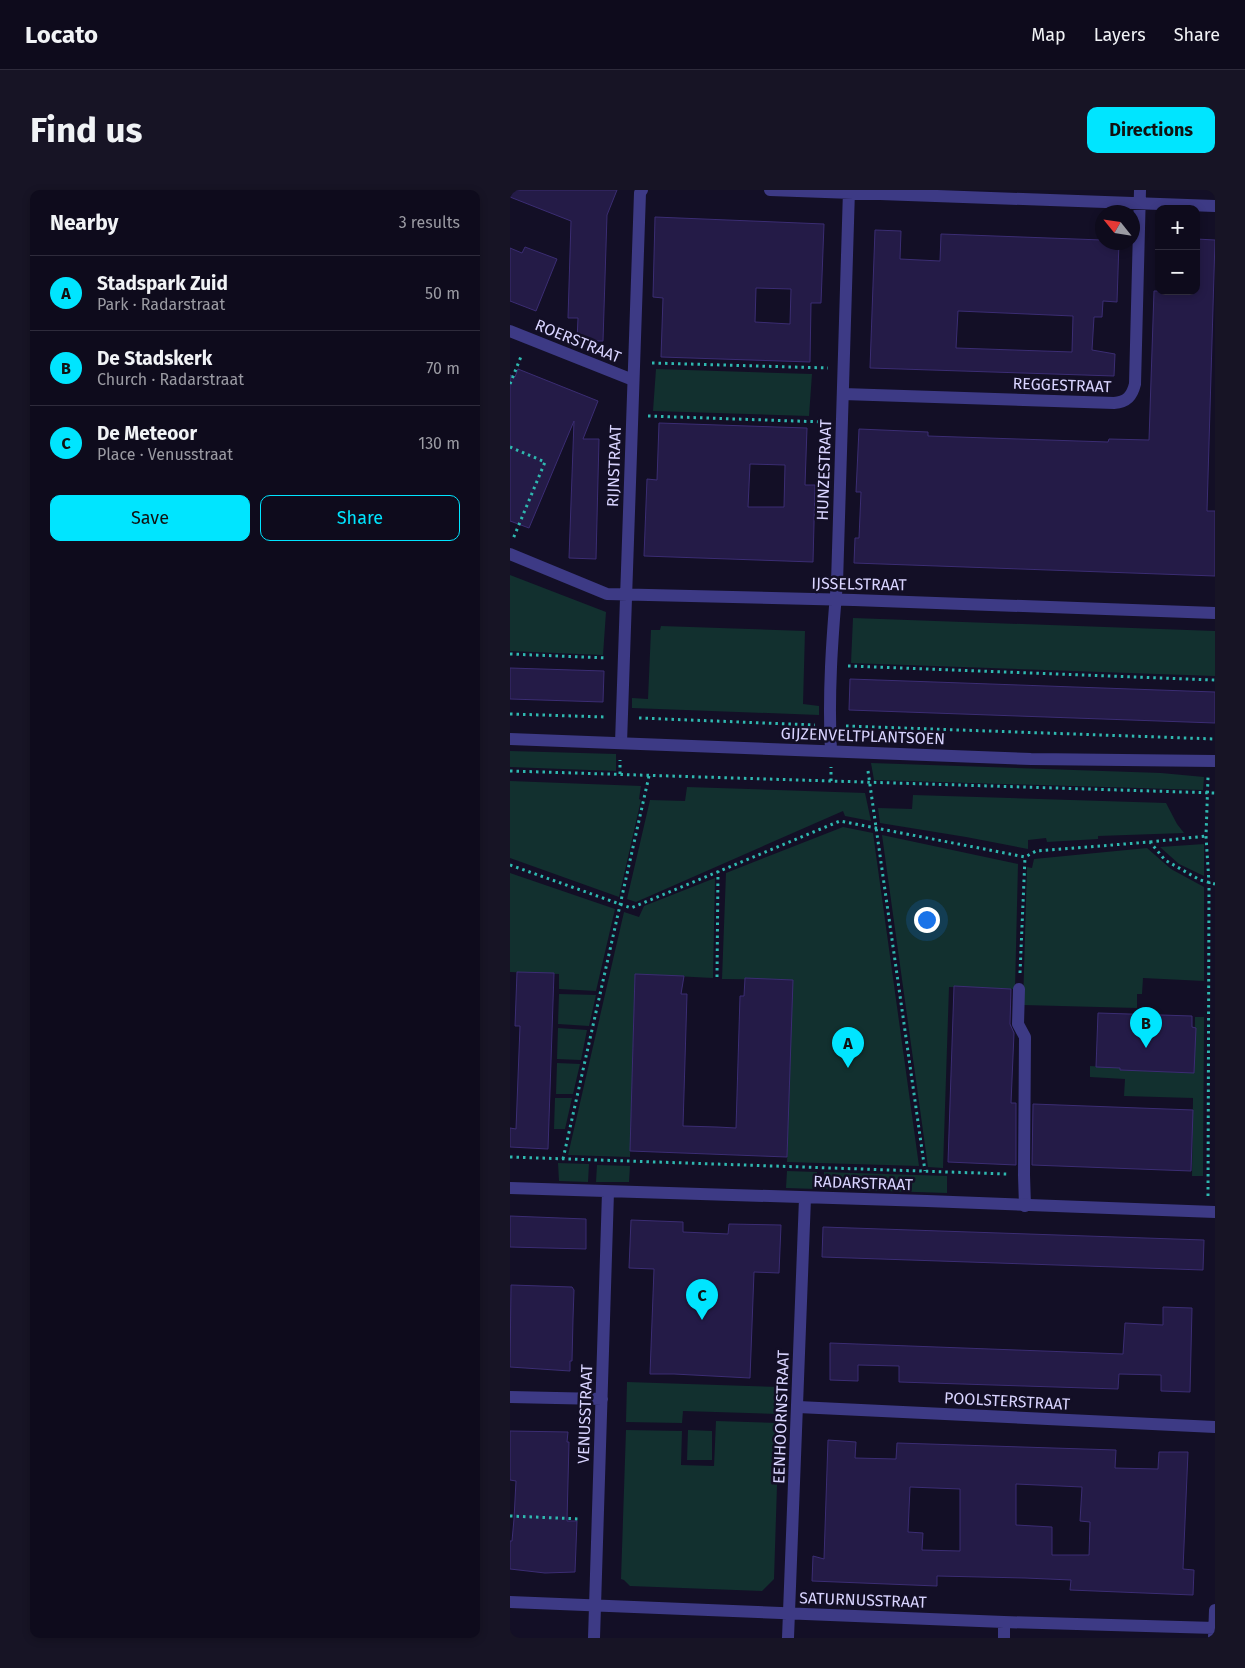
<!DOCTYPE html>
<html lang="en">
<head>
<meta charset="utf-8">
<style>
	body { margin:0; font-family:"Fira Sans",sans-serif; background:#171425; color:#f1f3f6 }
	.controls { position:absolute; right:15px; top:15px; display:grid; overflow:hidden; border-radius:10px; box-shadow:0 2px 8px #0003 }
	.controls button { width:45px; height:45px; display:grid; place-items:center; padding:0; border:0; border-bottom:1px solid #2e2b3b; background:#0e0b1c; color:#f1f3f6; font:25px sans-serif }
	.compass { position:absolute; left:585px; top:15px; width:45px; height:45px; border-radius:50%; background:#0e0b1c; box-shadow:0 2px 8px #0003; rotate:300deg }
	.you { position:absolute; left:416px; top:729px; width:18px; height:18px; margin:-12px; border:4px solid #fff; border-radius:50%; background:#1a73e8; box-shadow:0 0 0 8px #1a73e833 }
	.badge { display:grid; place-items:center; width:32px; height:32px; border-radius:50%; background:#00e5ff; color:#111; font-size:16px; font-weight:700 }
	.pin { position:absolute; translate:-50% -41px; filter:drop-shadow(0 1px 2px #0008) }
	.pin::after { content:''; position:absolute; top:26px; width:18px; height:15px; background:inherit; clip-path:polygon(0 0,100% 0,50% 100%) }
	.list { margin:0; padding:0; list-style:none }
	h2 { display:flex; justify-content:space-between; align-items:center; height:65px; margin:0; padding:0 20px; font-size:21px }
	h2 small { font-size:16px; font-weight:400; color:#9b9ba3 }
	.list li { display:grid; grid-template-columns:32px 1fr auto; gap:15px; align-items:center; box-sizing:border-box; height:75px; padding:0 20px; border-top:1px solid #2e2b3b }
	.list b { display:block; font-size:19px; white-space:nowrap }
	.list p { margin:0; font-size:16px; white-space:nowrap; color:#9b9ba3 }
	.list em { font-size:16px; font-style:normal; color:#9b9ba3 }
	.actions { display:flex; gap:10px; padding:15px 20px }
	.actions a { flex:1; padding:11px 0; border:1px solid #00e5ff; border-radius:10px; text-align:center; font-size:18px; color:#00e5ff }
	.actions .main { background:#00e5ff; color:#111 }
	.map { position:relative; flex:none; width:705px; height:1448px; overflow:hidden; border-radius:10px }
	header { display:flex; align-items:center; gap:30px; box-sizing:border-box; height:70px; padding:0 25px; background:#0e0b1c; border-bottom:1px solid #2e2b3b }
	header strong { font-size:24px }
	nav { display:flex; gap:28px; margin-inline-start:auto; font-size:18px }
	.intro { display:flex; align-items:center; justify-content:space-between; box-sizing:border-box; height:120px; padding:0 30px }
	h1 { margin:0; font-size:35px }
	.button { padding:12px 22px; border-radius:10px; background:#00e5ff; color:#111; font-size:18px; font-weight:700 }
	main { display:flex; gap:30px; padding:0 30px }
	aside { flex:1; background:#0e0b1c; border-radius:10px; box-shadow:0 2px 8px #0003 }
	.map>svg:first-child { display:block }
	.green { fill:#12302f }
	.building { fill:#241b47; stroke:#3b2d73; fill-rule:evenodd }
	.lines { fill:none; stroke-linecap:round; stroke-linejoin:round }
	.path { stroke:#2fb8b0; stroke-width:3; stroke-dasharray:2.5 4; stroke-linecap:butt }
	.service { stroke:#3d3a85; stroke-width:12 }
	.minor { stroke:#3d3a85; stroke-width:12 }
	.tertiary { stroke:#3d3a85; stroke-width:12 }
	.labels { text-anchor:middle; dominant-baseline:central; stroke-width:5; stroke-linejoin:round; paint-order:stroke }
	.street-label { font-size:16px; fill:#d9d4ff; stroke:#130f26 }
</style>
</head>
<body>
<header>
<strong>Locato</strong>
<nav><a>Map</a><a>Layers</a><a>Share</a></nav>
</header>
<div class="intro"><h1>Find us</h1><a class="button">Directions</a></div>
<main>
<aside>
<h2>Nearby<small>3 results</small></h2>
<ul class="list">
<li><span class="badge">A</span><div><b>Stadspark Zuid</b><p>Park · Radarstraat</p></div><em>50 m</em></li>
<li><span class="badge">B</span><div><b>De Stadskerk</b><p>Church · Radarstraat</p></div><em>70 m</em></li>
<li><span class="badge">C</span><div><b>De Meteoor</b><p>Place · Venusstraat</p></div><em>130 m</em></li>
</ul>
<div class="actions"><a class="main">Save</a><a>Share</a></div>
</aside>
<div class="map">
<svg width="705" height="1448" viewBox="0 0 705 1448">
	<rect width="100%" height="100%" fill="#130f26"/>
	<path class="green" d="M 146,179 L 302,184 L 299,226 L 143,221 Z
		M 0,385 L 96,422 L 93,465 L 0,461 Z
		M 343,428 L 705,441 L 705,486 L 341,473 Z
		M 151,436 L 295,441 L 293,514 L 309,516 L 309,525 L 122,518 L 122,508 L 138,509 L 141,440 L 150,440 Z
		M 0,561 L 106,564 L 106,581 L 0,577 Z
		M 361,573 L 651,583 L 694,587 L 693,600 L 364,590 Z
		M 0,591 L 131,596 L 129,609 L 131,610 L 109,707 L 0,668 Z
		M 177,597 L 355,603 L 361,631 L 335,626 L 333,621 L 126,712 L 117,709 L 140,610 L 175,611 Z
		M 403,605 L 656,613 L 667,634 L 674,643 L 588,646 L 588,649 L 537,652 L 536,648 L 518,650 L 518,659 L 456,647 L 370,633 L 368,618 L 402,619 Z
		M 333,637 L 363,643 L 409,976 L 277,972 L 282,790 L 212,789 L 216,683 Z
		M 372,645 L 508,674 L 505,799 L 439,797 L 433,978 L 418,977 Z
		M 694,654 L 694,686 L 669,674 L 650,657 Z
		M 637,658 L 661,679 L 694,697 L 694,791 L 633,788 L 632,804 L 627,804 L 627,818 L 513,815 L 517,677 L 522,678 L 524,669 Z
		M 0,683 L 105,719 L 86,801 L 49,799 L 49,784 L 0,782 Z
		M 205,688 L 203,788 L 125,784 L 120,967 L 58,965 L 114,722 L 129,727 L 134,716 Z
		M 49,804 L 86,805 L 79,836 L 48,834 Z
		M 685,827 L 694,827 L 693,986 L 682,986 L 683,908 L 614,906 L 615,889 L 580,887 L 580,876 L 610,878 L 611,880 L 684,883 Z
		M 48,838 L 77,840 L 71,870 L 47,869 Z
		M 47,873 L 70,874 L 63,904 L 46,904 Z
		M 45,908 L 62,908 L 55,939 L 44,939 Z
		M 48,973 L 79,974 L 78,992 L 49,991 Z
		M 87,975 L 120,976 L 119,992 L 86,992 Z
		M 277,981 L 307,982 L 307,999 L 276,998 Z
		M 314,982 L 437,986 L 437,1003 L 314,999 Z
		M 117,1192 L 270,1197 L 269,1224 L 173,1221 L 172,1233 L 116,1232 Z
		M 206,1231 L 269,1233 L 264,1389 L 252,1401 L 120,1396 L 114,1390 L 111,1389 L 116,1240 L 172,1241 L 171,1275 L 204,1276 Z
		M 178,1240 L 202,1241 L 202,1270 L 177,1270 Z"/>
	<path class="building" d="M 0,0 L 107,0 L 97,25 L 93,151 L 67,151 L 68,128 L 58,128 L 61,31 L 0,7 Z
		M 145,27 L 314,34 L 311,113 L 301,113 L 300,172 L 151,167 L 153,108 L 143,107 ZM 246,98 L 281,99 L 280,134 L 245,132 Z
		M 365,40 L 391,41 L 390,69 L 430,71 L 431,44 L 592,50 L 592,52 L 609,52 L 607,112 L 593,111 L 592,127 L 584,127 L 582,160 L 605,164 L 604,186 L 360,178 ZM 448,121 L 563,126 L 562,162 L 446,158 Z
		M 686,49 L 705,50 L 697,321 L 705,321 L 705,386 L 344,373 L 345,348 L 349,348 L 351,302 L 346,302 L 349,239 L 418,242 L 418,246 L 598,252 L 599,249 L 639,250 L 644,101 L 686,101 Z
		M 15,57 L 47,69 L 26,121 L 0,111 L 0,58 L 12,63 Z
		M 8,179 L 88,211 L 73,249 L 89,249 L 86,369 L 59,368 L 64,231 L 19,338 L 0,331 L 0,185 L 5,187 Z
		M 149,233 L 297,238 L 295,295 L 305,295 L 303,372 L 134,366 L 137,289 L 147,290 ZM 240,274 L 275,275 L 274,317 L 238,317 Z
		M 0,478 L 94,481 L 93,512 L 0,509 Z
		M 340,489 L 705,502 L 705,533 L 339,520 Z
		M 7,782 L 44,783 L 38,959 L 0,957 L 0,938 L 6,939 L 10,836 L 5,836 Z
		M 125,784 L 174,786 L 171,804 L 177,804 L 173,936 L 207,937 L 226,938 L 230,806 L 234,806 L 235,788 L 283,790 L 277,967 L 120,961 Z
		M 444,796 L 501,799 L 500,834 L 504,843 L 501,913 L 506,913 L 506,975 L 438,972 Z
		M 588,823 L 682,826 L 682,837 L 686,838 L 684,883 L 610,880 L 610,878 L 586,877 Z
		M 523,914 L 683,920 L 681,981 L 522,975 Z
		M 0,1026 L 76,1029 L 76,1059 L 0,1057 Z
		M 121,1030 L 173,1032 L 173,1042 L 218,1044 L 219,1034 L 271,1035 L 269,1083 L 244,1082 L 240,1188 L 164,1184 L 140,1184 L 144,1079 L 119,1078 Z
		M 313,1037 L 694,1050 L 693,1080 L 312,1067 Z
		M 1,1095 L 62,1097 L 64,1100 L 63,1129 L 62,1171 L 60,1171 L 60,1181 L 0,1177 Z
		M 653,1117 L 682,1118 L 680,1202 L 651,1201 L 651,1185 L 609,1184 L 608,1199 L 389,1192 L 389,1176 L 348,1175 L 348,1191 L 320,1190 L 320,1153 L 613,1164 L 615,1133 L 653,1135 Z
		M 0,1241 L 58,1242 L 57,1252 L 59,1252 L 57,1331 L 67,1331 L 65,1382 L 35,1383 L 0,1379 L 0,1351 L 2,1351 L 4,1329 L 6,1291 L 0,1290 Z
		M 318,1250 L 346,1252 L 345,1268 L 386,1269 L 387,1253 L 606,1260 L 605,1278 L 648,1279 L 649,1262 L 678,1262 L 673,1379 L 684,1380 L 683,1405 L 560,1400 L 561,1390 L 515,1388 L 427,1386 L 427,1396 L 302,1391 L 303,1366 L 314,1369 ZM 506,1294 L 572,1297 L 570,1331 L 580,1332 L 579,1365 L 542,1365 L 542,1337 L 506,1335 ZM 400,1297 L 450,1299 L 450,1361 L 412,1360 L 413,1343 L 398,1342 Z"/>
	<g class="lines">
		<path class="path" d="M 142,173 L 318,178
			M 0,194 L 12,164
			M 138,226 L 314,232
			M 0,257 L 35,272 L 3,349
			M 0,464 L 97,468
			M 338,476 L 705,490
			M 0,524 L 95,527
			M 129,528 L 305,535
			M 336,536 L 705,549
			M 0,581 L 705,603
			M 358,581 L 415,981
			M 110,584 L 110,570
			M 321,591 L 321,577
			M 640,652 L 696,646
			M 0,675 L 121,718 L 330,631 L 515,667 L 526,661 L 640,652 L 655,670 L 690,690 L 705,694
			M 510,783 L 515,667
			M 207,787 L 208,681
			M 0,967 L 497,984
			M 53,969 L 139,586
			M 698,1006 L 699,693 L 696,646 L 698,587
			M 0,1326 L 70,1329"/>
		<path class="service" d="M 509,799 L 508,834 L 515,847 L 514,985 L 515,1016"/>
		<path class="minor" d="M 260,0 L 705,16
			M 0,141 L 123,190
			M 333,204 L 604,213 C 617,212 622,206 625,194 L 630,0
			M 0,364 L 97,404 L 344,410 L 705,423
			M 111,553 L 130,3 L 132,0
			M 321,561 C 318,505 322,449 327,393 L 339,0
			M 0,998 L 417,1011 L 705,1022
			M 0,1207 L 92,1209
			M 288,1217 L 705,1237
			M 0,1412 L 494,1432 L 705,1438
			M 84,1448 L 98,1002
			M 278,1448 L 295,1008
			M 494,1448 L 494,1432
			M 704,1448 L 705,1420"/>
		<path class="tertiary" d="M 0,549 L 521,569 L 705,571"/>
	</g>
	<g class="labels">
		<g class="street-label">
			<text transform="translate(68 151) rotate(22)">ROERSTRAAT</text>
			<text transform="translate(552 195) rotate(2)">REGGESTRAAT</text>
			<text transform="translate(104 276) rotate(-88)">RIJNSTRAAT</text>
			<text transform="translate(314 280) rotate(-88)">HUNZESTRAAT</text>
			<text transform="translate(349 394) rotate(1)">IJSSELSTRAAT</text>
			<text transform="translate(353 546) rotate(2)">GIJZENVELTPLANTSOEN</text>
			<text transform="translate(353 993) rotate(2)">RADARSTRAAT</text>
			<text transform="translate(497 1211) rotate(3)">POOLSTERSTRAAT</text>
			<text transform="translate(75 1224) rotate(-88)">VENUSSTRAAT</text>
			<text transform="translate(271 1227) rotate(-88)">EENHOORNSTRAAT</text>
			<text transform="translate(353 1410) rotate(2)">SATURNUSSTRAAT</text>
		</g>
	</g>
</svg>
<div class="controls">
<button>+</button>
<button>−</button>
</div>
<svg class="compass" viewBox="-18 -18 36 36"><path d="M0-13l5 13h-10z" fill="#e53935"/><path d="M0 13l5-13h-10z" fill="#9b9ba3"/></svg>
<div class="you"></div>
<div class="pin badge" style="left:338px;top:878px">A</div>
<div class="pin badge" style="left:636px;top:858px">B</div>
<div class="pin badge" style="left:192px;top:1130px">C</div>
</div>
</main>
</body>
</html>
